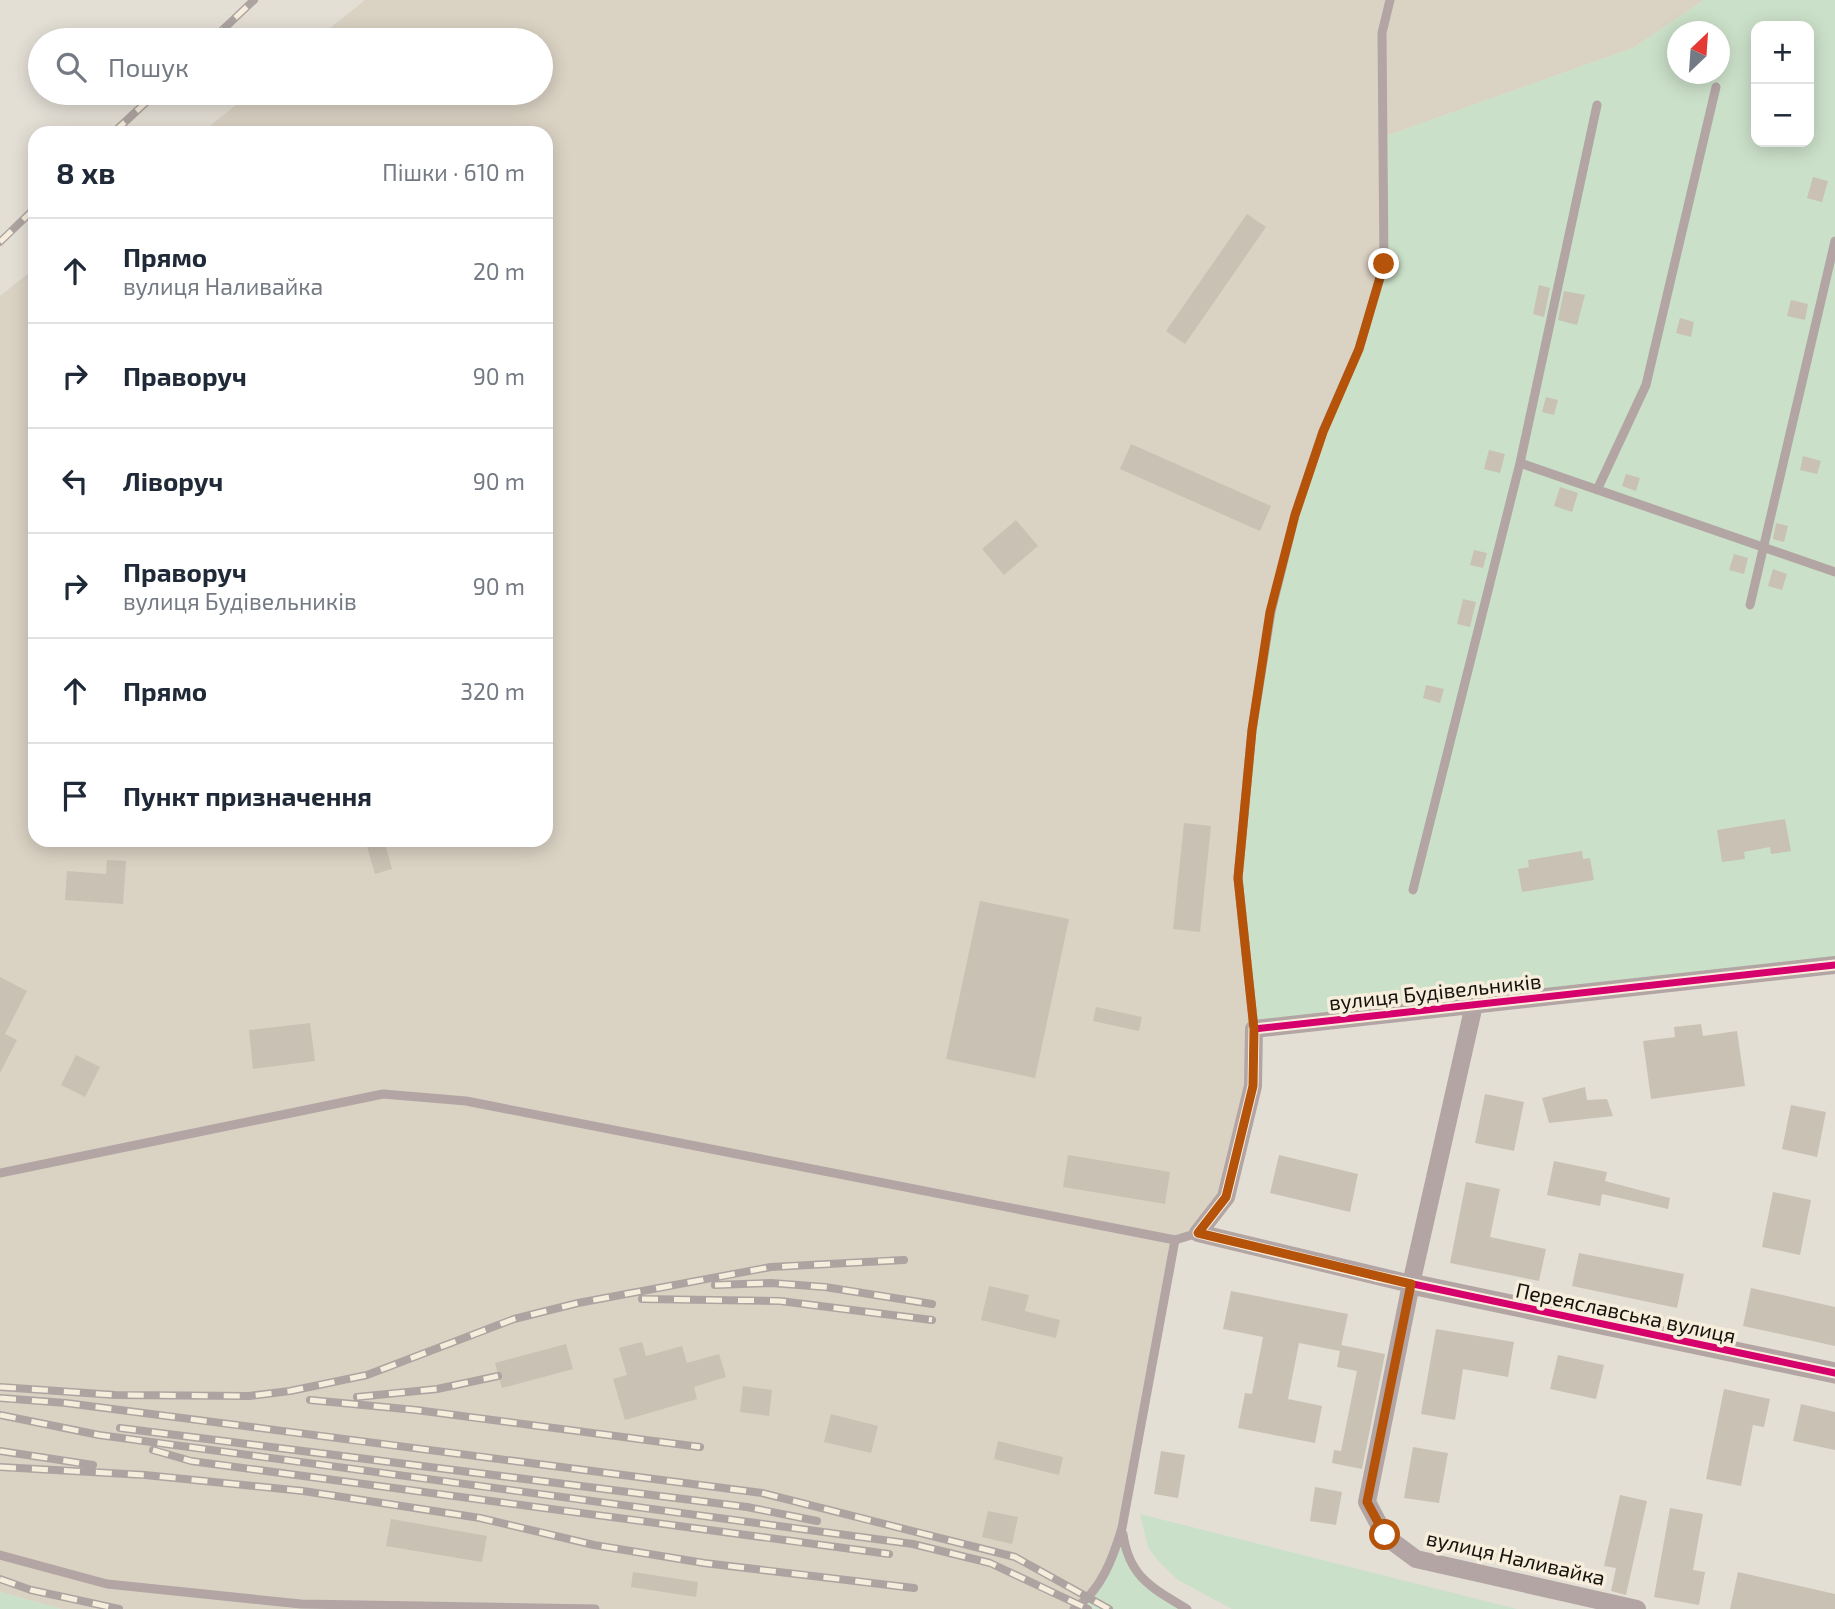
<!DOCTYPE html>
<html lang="uk">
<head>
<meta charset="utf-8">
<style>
	body { margin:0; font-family:"Exo 2",sans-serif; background:#f6f6f7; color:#1f2937 }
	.controls { position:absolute; right:21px; top:21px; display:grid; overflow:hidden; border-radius:14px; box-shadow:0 4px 18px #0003 }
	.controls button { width:63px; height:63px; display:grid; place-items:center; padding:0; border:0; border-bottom:2px solid #e0e1e3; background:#fff; color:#1f2937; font:35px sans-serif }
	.compass { position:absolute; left:1667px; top:21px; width:63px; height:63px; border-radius:50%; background:#fff; box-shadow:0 4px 18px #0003; rotate:25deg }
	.stop { position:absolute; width:21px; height:21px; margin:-16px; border:5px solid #b45309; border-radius:50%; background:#fff }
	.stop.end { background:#b45309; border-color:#fff; box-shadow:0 2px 7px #0008 }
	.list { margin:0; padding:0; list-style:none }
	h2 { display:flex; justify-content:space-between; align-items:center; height:91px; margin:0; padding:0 28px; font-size:30px }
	h2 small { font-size:23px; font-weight:400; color:#747a83 }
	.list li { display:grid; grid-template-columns:46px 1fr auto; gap:21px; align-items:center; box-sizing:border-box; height:105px; padding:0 28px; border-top:2px solid #e0e1e3 }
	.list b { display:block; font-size:26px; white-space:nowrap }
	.list p { margin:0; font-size:23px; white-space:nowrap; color:#747a83 }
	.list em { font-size:23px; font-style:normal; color:#747a83 }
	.icon { flex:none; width:38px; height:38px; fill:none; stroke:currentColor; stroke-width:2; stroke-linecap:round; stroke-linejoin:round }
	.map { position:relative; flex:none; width:1835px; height:1609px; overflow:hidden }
	.search { position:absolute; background:#fff; box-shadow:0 4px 18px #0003; left:28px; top:28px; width:525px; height:77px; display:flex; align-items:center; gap:18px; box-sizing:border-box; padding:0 24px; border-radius:38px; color:#747a83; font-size:26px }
	.panel { position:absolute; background:#fff; box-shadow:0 4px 18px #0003; left:28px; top:126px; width:525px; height:721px; border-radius:21px }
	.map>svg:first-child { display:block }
	.industrial { fill:#dad2c3 }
	.green { fill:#cbe0c9; fill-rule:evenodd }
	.building { fill:#c9c1b3 }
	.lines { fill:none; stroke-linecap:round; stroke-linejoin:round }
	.service { stroke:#b2a5a4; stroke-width:9 }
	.minor { stroke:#b2a5a4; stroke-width:18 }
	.tertiary { stroke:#b2a5a4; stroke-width:21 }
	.rail-casing { stroke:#ada4a1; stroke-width:8 }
	.rail { stroke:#f7eddc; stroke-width:5; stroke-dasharray:16; stroke-linecap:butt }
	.cycleway-casing { stroke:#f7eddc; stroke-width:11 }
	.cycleway { stroke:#d6006c; stroke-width:7 }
	.route { stroke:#b45309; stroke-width:9 }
	.labels { text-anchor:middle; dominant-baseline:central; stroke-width:7; stroke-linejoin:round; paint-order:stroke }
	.street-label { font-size:21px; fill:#15120c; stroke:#f7eddc }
</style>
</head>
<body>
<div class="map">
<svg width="1835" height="1609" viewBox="0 0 1835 1609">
	<rect width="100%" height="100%" fill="#e4dfd5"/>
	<path class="industrial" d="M 365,0 L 1704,0 L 1633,48 L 1383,137 L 1384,264 L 1226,1197 L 1198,1233 L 1175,1240 L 1113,1558 L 1075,1609 L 62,1609 L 0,1592 L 0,296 L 35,268 L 35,840 L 546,840 L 546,133 L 201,133 L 251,93 L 541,93 L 541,40 L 315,40 Z"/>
	<path class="green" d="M 1704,0 L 1835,0 L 1835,965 L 1254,1029 L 1238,878 L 1252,730 L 1295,515 L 1359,349 L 1384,264 L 1383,137 L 1633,48 ZM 1756,26 L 1809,26 L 1809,142 L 1756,142 ZM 1678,32 L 1720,32 L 1720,74 L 1678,74 Z
		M 1140,1514 L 1517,1609 L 1232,1609 L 1178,1580 L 1158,1561 L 1148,1547 Z
		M 1122,1528 L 1137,1574 L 1187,1609 L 1075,1609 L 1113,1558 Z
		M 0,1592 L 62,1609 L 0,1609 Z"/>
	<path class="building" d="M 1813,177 L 1828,181 L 1822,202 L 1807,198 Z
		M 1247,214 L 1266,227 L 1185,344 L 1166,331 Z
		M 1539,285 L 1550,288 L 1544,317 L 1533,314 Z
		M 1564,291 L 1585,295 L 1577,325 L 1558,320 Z
		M 1791,300 L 1808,304 L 1805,320 L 1787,316 Z
		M 1680,318 L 1694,322 L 1691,337 L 1676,333 Z
		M 1546,397 L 1558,400 L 1554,415 L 1542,412 Z
		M 1131,444 L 1271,506 L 1260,531 L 1120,469 Z
		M 1489,450 L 1505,454 L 1500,473 L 1484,469 Z
		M 1803,456 L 1821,461 L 1817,474 L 1800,470 Z
		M 1626,474 L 1640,478 L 1636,491 L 1622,486 Z
		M 1560,487 L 1578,493 L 1572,512 L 1554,506 Z
		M 1016,520 L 1038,546 L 1004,575 L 982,549 Z
		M 1776,523 L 1788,526 L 1784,542 L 1773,539 Z
		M 1474,550 L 1487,553 L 1483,568 L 1470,565 Z
		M 1734,554 L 1748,558 L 1744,574 L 1729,570 Z
		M 1773,569 L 1787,574 L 1782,590 L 1768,586 Z
		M 1463,599 L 1476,602 L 1470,627 L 1457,624 Z
		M 1426,685 L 1444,689 L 1440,703 L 1423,698 Z
		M 1785,819 L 1791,851 L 1771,854 L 1770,847 L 1744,852 L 1745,859 L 1722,862 L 1717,830 Z
		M 1184,823 L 1211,826 L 1200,932 L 1173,929 Z
		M 365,840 L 384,840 L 392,869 L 375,874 Z
		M 1582,851 L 1583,859 L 1590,858 L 1594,880 L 1522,892 L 1518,869 L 1529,867 L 1528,860 Z
		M 107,860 L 126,861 L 123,904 L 65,900 L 67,871 L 106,874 Z
		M 980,901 L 1069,919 L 1035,1078 L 946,1059 Z
		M 0,977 L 27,991 L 5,1034 L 17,1040 L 0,1073 Z
		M 1096,1007 L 1142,1017 L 1139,1031 L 1093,1021 Z
		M 310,1023 L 315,1061 L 253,1069 L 249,1030 Z
		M 1701,1024 L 1703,1036 L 1737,1031 L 1745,1086 L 1651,1099 L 1643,1041 L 1675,1037 L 1674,1027 Z
		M 76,1055 L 100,1067 L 85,1097 L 61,1085 Z
		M 1585,1087 L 1587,1100 L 1607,1099 L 1613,1116 L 1549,1123 L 1542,1098 Z
		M 1485,1094 L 1524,1102 L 1514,1151 L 1475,1143 Z
		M 1791,1105 L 1826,1112 L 1817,1157 L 1782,1149 Z
		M 1068,1155 L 1170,1172 L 1165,1204 L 1063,1187 Z
		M 1279,1155 L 1358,1174 L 1350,1212 L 1270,1193 Z
		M 1554,1161 L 1607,1172 L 1605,1181 L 1670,1198 L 1668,1209 L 1602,1194 L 1600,1206 L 1547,1195 Z
		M 1466,1182 L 1500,1189 L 1490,1237 L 1546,1249 L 1539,1281 L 1450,1263 Z
		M 1773,1192 L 1811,1200 L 1800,1255 L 1762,1247 Z
		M 1579,1253 L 1684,1274 L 1677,1308 L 1572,1286 Z
		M 989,1286 L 1029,1295 L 1025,1311 L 1060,1320 L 1056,1338 L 981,1320 Z
		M 1751,1288 L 1835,1307 L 1835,1346 L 1743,1326 Z
		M 1231,1291 L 1348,1314 L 1340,1351 L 1299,1343 L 1288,1399 L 1322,1406 L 1315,1443 L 1238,1428 L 1245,1393 L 1252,1394 L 1263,1337 L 1223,1329 Z
		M 1436,1329 L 1514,1342 L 1508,1377 L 1463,1369 L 1455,1420 L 1421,1414 Z
		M 642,1342 L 646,1356 L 682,1346 L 687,1363 L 719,1354 L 726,1377 L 694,1387 L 697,1399 L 625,1420 L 613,1379 L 627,1375 L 619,1348 Z
		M 566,1344 L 573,1369 L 502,1388 L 495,1363 Z
		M 1341,1345 L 1385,1354 L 1362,1469 L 1332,1463 L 1334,1450 L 1341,1451 L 1357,1371 L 1337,1367 Z
		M 1558,1355 L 1604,1365 L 1596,1399 L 1550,1389 Z
		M 743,1386 L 772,1390 L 769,1416 L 740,1412 Z
		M 1724,1389 L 1770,1399 L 1764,1427 L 1753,1425 L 1741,1486 L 1706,1479 Z
		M 1801,1404 L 1835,1412 L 1835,1450 L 1793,1441 Z
		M 831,1414 L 878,1426 L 871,1453 L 824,1442 Z
		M 998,1441 L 1063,1457 L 1059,1475 L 994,1459 Z
		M 1413,1447 L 1448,1453 L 1439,1503 L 1404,1498 Z
		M 1161,1451 L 1185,1455 L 1178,1498 L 1154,1494 Z
		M 1315,1487 L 1342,1492 L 1336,1525 L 1310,1521 Z
		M 1620,1495 L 1647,1501 L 1626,1595 L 1611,1591 L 1616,1568 L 1604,1566 Z
		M 1670,1508 L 1703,1514 L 1693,1570 L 1705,1572 L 1699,1605 L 1654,1597 Z
		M 988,1511 L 1018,1517 L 1012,1544 L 982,1537 Z
		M 391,1519 L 487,1536 L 482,1562 L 386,1546 Z
		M 633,1572 L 698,1582 L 696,1597 L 631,1587 Z
		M 1738,1572 L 1835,1594 L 1835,1609 L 1730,1609 Z"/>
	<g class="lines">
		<path class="service" d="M 1520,463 L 1835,572
			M 1597,490 L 1646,385 L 1716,87
			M 1750,605 L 1835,241
			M 1413,890 L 1520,463 L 1597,105
			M 1254,1029 L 1238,878 L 1252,730 L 1271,612 L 1295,515 L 1323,431 L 1359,349 L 1384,264 L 1382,33 L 1390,0
			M 0,1173 L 383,1094 L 466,1101 L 1175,1240 L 1198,1233
			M 1123,1534 C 1129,1577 1152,1588 1187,1609
			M 0,1555 L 107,1584 L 301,1604 L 595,1609
			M 1074,1609 C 1101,1591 1113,1558 1122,1528 L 1175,1240"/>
		<path class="minor" d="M 1474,1005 L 1411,1284 L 1367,1502 L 1385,1536 L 1416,1559 L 1637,1609
			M 1411,1284 L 1198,1233 L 1226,1197 L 1253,1086 L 1254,1029 L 1835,965"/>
		<path class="tertiary" d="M 1411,1284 L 1835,1373"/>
		<defs>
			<path id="rail" d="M 212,40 L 254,0
				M 113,133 L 156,93
				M 0,242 L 35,208
				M 715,1285 L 771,1283 L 825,1287 L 932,1304
				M 642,1299 L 780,1301 L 932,1320
				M 0,1387 L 115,1395 L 249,1396 L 290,1391 L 367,1375 L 514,1319 L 578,1303 L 771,1267 L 904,1260
				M 357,1397 L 437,1389 L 498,1376
				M 0,1398 L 66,1403 L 762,1493 L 1015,1557 L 1109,1609
				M 310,1400 L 416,1410 L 700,1447
				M 0,1415 L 99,1435 L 913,1544 L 990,1563 L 1088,1609
				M 120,1428 L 747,1507 L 817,1521
				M 153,1450 L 191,1461 L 889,1554
				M 0,1451 L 93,1465
				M 0,1467 L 145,1475 L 303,1491 L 480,1518 L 594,1545 L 704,1563 L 914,1588
				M 0,1579 L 31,1590 L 119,1609"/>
		</defs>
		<use href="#rail" class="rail-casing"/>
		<use href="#rail" class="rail"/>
		<defs>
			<path id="cycleway" d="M 1835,965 L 1254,1029 L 1253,1086 L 1226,1197 L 1198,1233 L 1375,1276 L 1835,1373"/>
		</defs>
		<use href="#cycleway" class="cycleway-casing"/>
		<use href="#cycleway" class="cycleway"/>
	</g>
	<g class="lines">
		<path class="route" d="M 1384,264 L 1359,349 L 1323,432 L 1295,515 L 1270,612 L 1252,730 L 1238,878 L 1254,1029 L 1253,1086 L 1226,1197 L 1198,1233 L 1411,1284 L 1367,1502 L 1385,1535"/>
	</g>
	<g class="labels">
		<g class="street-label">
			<text transform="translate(1435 991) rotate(-6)">вулиця Будівельників</text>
			<text transform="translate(1626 1312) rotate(12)">Переяславська вулиця</text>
			<text transform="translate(1516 1557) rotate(13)">вулиця Наливайка</text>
		</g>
	</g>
</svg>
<div class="controls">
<button>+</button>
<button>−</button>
</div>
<svg class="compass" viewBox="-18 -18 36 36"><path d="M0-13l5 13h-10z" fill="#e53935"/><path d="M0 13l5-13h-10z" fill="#747a83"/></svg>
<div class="stop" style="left:1385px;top:1535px"></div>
<div class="stop end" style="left:1384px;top:264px"></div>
<div class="search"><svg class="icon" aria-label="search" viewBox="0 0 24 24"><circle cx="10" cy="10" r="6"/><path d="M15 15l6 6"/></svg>Пошук</div>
<section class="panel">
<h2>8 хв<small>Пішки · 610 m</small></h2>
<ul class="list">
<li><svg class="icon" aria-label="ahead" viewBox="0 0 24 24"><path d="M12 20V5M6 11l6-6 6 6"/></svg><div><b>Прямо</b><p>вулиця Наливайка</p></div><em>20 m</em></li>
<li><svg class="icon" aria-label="right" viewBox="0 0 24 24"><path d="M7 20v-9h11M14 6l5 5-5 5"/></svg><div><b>Праворуч</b></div><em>90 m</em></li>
<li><svg class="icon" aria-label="left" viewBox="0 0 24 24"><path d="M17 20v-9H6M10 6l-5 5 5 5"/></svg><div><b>Ліворуч</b></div><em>90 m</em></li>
<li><svg class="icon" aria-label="right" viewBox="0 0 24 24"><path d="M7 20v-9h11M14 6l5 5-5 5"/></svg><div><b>Праворуч</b><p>вулиця Будівельників</p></div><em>90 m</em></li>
<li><svg class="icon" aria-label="ahead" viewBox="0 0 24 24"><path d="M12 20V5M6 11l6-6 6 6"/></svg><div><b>Прямо</b></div><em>320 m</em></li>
<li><svg class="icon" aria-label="arrive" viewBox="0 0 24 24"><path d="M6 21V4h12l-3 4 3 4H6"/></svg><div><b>Пункт призначення</b></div></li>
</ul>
</section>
</div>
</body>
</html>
